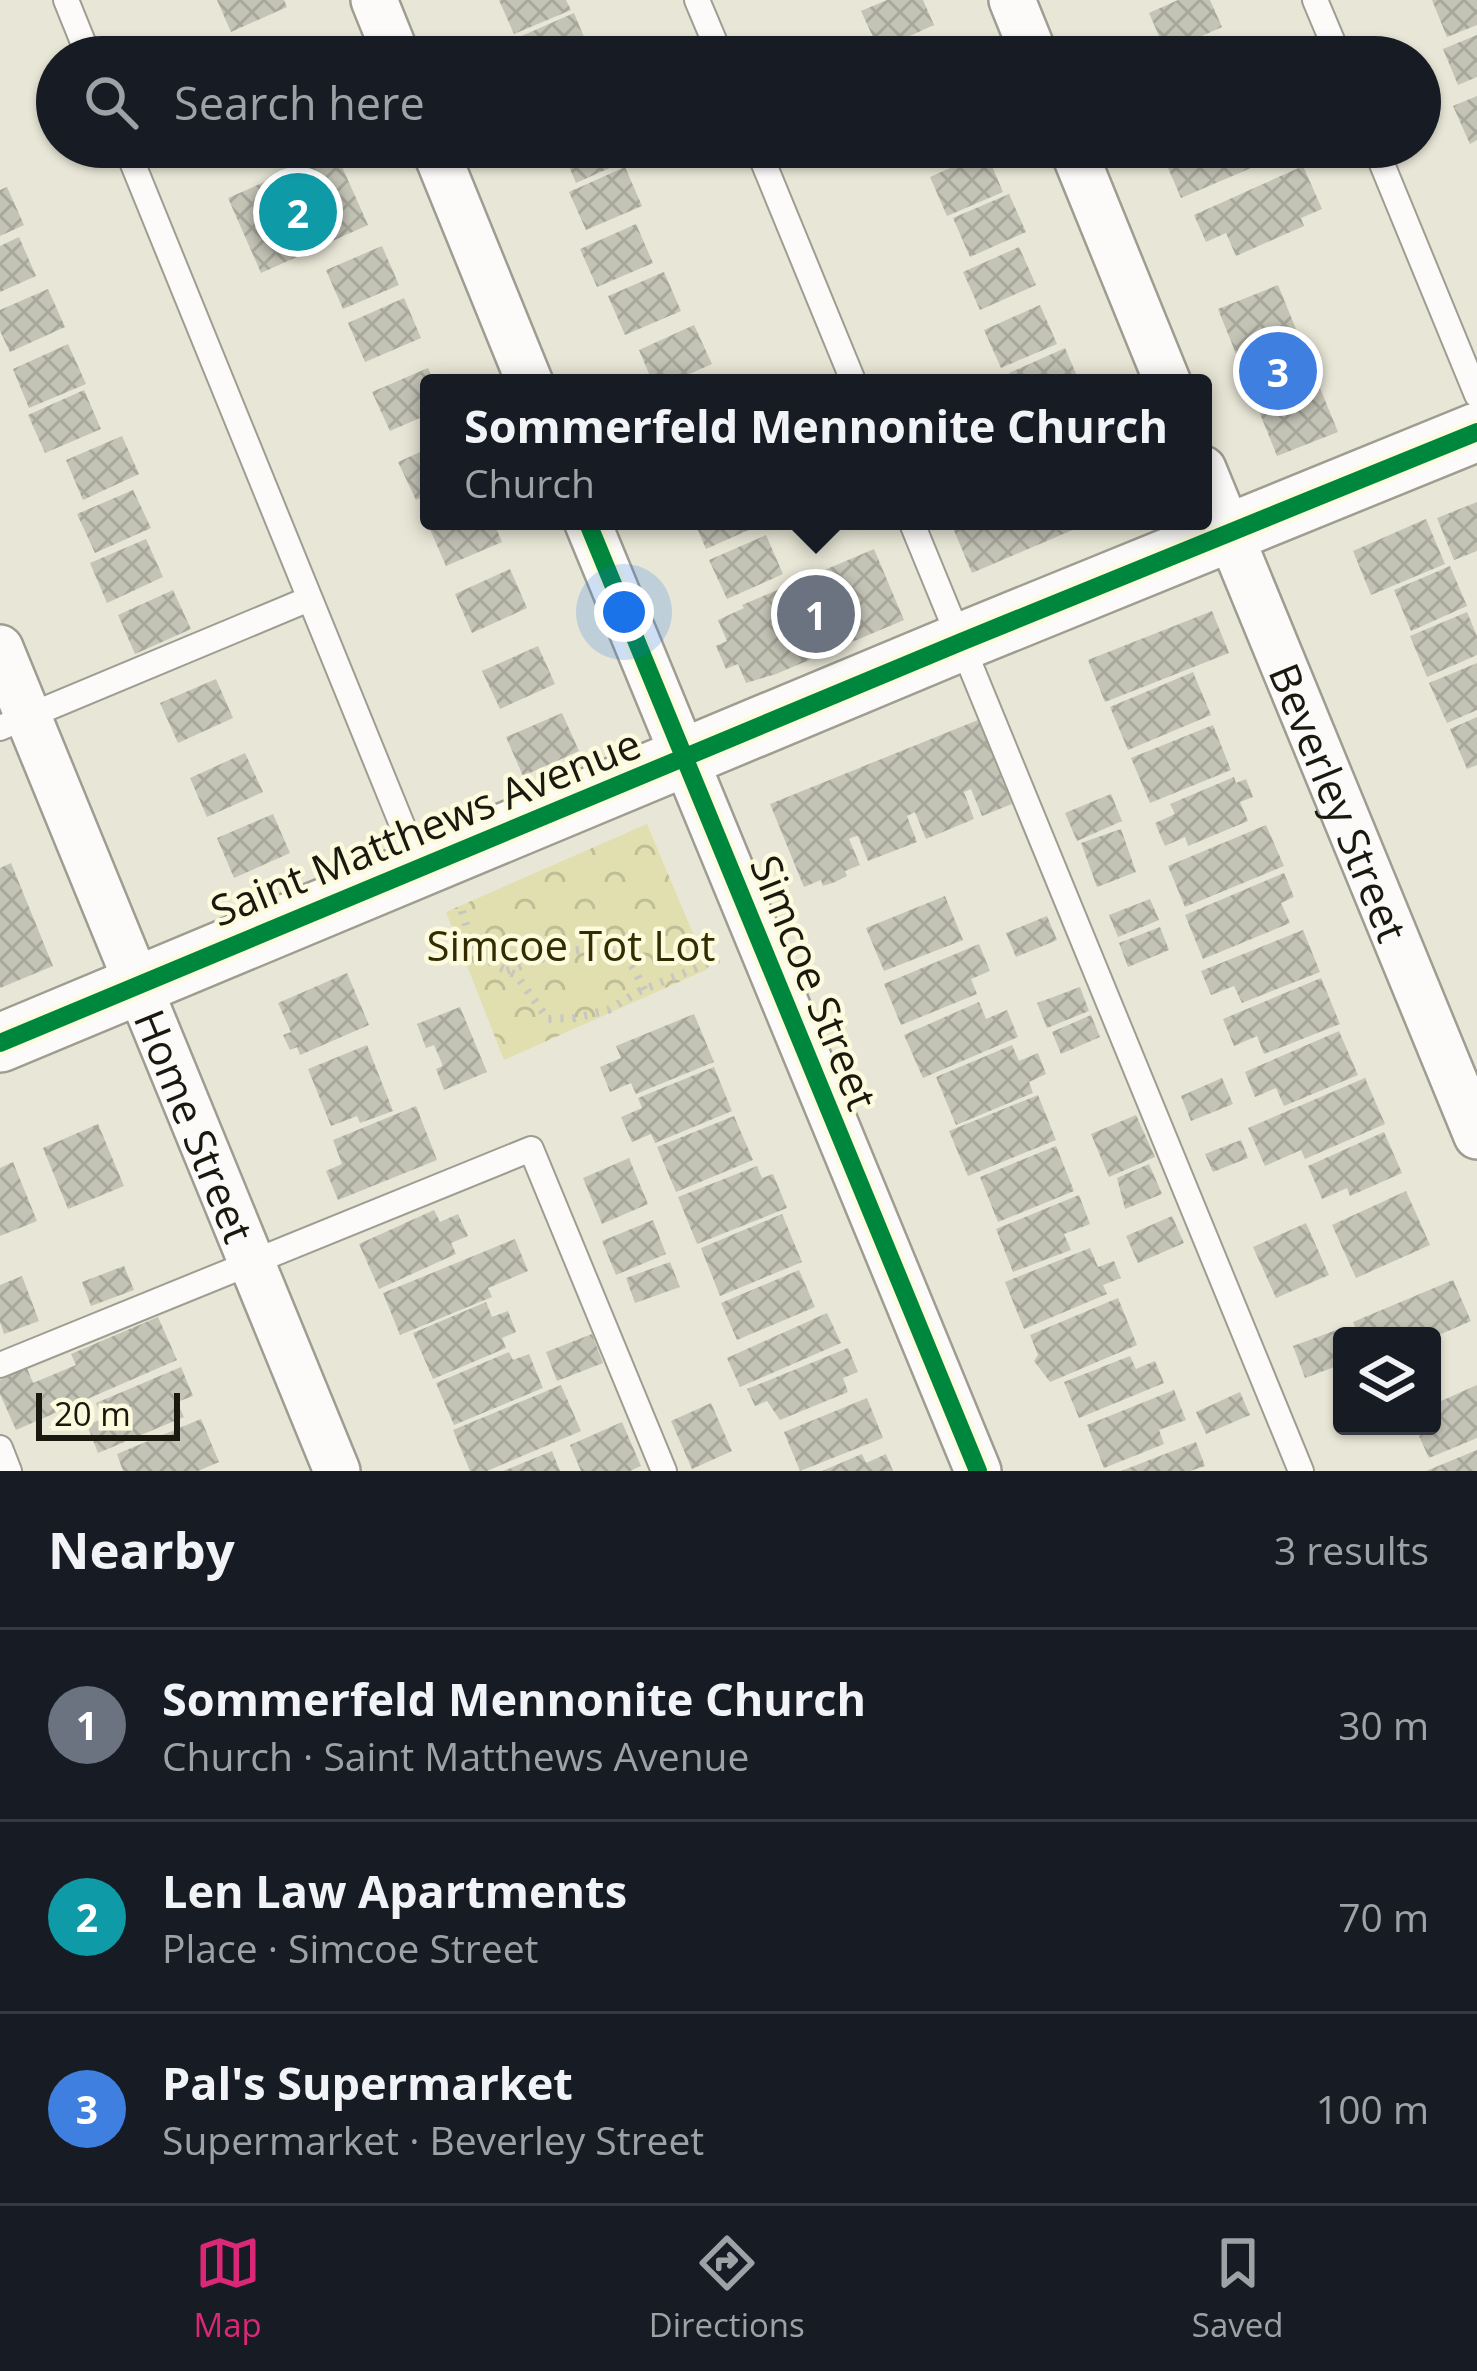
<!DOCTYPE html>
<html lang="en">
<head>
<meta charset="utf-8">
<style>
	body { margin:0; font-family:"Open Sans",sans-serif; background:#20242c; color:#f1f3f6 }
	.controls { position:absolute; right:36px; bottom:36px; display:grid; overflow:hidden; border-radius:12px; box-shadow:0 3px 9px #0004 }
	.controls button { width:108px; height:108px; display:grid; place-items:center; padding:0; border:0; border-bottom:3px solid #363941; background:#171b24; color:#f1f3f6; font:60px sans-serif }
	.scale { position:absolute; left:36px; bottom:30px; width:144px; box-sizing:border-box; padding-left:12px; border:6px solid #1a190f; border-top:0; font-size:33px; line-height:42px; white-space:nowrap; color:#1a190f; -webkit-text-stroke:9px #fdfbdd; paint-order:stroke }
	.you { position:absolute; left:624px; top:612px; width:42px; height:42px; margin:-30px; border:9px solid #fff; border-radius:50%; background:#1a73e8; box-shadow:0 0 0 18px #1a73e833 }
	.badge { display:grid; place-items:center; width:78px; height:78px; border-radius:50%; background:#db2777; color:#fff; font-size:39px; font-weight:700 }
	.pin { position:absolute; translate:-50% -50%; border:6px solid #fff; box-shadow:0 3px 12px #0006 }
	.popup { position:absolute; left:420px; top:374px; width:792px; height:156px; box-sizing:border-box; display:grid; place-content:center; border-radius:12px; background:#171b24; filter:drop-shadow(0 3px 9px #0005); font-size:39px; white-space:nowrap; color:#9ea1a6 }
	.popup b { font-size:45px; color:#f1f3f6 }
	.popup::after { content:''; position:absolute; left:50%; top:100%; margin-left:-24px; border:24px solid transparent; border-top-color:#171b24 }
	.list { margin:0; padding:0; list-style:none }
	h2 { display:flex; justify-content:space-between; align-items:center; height:156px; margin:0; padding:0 48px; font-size:51px }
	h2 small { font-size:39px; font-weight:400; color:#9ea1a6 }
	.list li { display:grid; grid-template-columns:78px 1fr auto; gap:36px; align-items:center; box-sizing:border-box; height:192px; padding:0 48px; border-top:3px solid #363941 }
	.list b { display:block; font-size:45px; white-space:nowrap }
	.list p { margin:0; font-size:39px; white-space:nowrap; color:#9ea1a6 }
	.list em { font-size:39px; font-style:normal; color:#9ea1a6 }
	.icon { flex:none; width:66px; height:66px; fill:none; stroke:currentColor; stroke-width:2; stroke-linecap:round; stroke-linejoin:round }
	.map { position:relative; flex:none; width:1477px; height:1471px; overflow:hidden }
	.search { position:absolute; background:#171b24; box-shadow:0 3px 9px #0004; left:36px; right:36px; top:36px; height:132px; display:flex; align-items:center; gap:30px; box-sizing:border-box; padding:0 42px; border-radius:66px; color:#9ea1a6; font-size:45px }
	.sheet { height:732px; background:#171b24 }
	nav { display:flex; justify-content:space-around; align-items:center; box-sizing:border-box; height:168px; border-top:3px solid #363941; background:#171b24; font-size:33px; color:#9ea1a6 }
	nav a { display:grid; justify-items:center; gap:6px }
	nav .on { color:#db2777 }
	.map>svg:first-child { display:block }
	.park { fill:url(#park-crowns) }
	.building { fill:url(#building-cross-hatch) }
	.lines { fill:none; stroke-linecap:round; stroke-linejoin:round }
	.service-casing { stroke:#9d9d91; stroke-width:28 }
	.minor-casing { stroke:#9d9d91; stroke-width:50 }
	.tertiary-casing { stroke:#9d9d91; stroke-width:62 }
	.path { stroke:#c7c7c1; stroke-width:8; stroke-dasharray:3 9; stroke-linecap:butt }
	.service { stroke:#fcfbf9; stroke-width:24 }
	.minor { stroke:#fcfbf9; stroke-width:45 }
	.tertiary { stroke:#fcfbf9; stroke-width:57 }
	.cycleway-casing { stroke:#fdfbdd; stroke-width:26 }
	.cycleway { stroke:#00873e; stroke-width:18 }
	.labels { text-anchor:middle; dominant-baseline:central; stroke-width:9; stroke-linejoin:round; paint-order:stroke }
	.street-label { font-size:42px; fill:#1a190f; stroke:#fdfbdd }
	.park-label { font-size:42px; fill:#312d01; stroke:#fdfbdd }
</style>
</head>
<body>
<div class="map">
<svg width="1477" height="1471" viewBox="0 0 1477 1471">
	<defs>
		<pattern id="park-crowns" width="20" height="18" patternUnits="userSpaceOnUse" patternTransform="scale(3)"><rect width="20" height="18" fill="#e1deb0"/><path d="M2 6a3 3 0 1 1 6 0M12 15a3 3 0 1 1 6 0" fill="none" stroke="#c0be96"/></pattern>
		<pattern id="building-cross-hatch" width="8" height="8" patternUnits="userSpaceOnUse" patternTransform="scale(3)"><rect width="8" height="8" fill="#c3c3b6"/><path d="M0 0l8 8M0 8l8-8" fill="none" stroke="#a7a79b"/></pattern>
	</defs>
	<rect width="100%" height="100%" fill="#e8e7d7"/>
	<path class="park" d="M 647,824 L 708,969 L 504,1060 L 446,912 Z"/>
	<path class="building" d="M 217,0 L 284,0 L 287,7 L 231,32 Z
		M 499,0 L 566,0 L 571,10 L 514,34 Z
		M 887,0 L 923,0 L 934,25 L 879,50 L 861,11 Z
		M 1178,0 L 1210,0 L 1222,27 L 1166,52 L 1149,13 Z
		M 1432,0 L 1477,0 L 1477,25 L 1447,37 Z
		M 574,13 L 591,54 L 525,57 L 517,38 Z
		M 1477,35 L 1477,77 L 1458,85 L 1443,49 Z
		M 305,37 L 314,57 L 260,57 Z
		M 1477,96 L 1477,140 L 1470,144 L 1453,106 Z
		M 561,147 L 627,147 L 632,158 L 576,183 Z
		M 916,147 L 969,147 L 925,167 Z
		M 1159,147 L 1300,147 L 1181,198 Z
		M 335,151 L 368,225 L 261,273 L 228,198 Z
		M 986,152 L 1003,192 L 947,216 L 930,177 Z
		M 1303,166 L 1322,209 L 1301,218 L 1304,226 L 1236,256 L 1226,233 L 1206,242 L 1194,215 Z
		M 625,167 L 642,206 L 586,230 L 569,192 Z
		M 7,187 L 24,225 L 0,236 L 0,190 Z
		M 1009,194 L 1026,232 L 970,257 L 953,218 Z
		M 636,224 L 653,263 L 597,287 L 580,249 Z
		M 19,237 L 36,276 L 0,292 L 0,246 Z
		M 382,246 L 399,285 L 343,309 L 326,270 Z
		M 1019,247 L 1036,285 L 980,310 L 963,272 Z
		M 664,272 L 681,311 L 625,335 L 608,296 Z
		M 1278,285 L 1338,432 L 1277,456 L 1218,309 Z
		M 48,289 L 65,327 L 10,352 L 0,331 L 0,310 Z
		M 404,298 L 421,338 L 365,362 L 348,323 Z
		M 1040,305 L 1057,344 L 1001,368 L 984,330 Z
		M 694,325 L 712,364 L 669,383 L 653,383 L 639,350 Z
		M 68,344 L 86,384 L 29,408 L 13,369 Z
		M 1065,348 L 1080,383 L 1013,383 L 1009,373 Z
		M 428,368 L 435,383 L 429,383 L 429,414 L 390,431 L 372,392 Z
		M 84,390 L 101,429 L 45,453 L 28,415 Z
		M 122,436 L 139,474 L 83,500 L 66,460 Z
		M 429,448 L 429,494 L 416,500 L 398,462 Z
		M 133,490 L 151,528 L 95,553 L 77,514 Z
		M 1477,502 L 1477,551 L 1454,560 L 1437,518 Z
		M 1426,519 L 1445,564 L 1371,595 L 1353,551 Z
		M 443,521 L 493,521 L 502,542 L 446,566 L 429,527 Z
		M 694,521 L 761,521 L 762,524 L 706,549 Z
		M 950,521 L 1082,521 L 1084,525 L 972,573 Z
		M 766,535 L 783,574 L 727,599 L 709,560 Z
		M 146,539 L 163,577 L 107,603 L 90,563 Z
		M 874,549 L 904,620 L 776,674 L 746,683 L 738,664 L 726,669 L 716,646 L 727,641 L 718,620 L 744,608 L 742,605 Z
		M 1450,566 L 1467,606 L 1411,631 L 1394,590 Z
		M 510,569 L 527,608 L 472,633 L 455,594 Z
		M 173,590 L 191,629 L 135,654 L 118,615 Z
		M 1212,611 L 1229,653 L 1105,702 L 1088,660 Z
		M 1467,612 L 1477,636 L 1477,655 L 1427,677 L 1410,636 Z
		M 538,646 L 555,684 L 500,709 L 482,671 Z
		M 1477,663 L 1477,710 L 1447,723 L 1429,683 Z
		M 1193,672 L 1211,715 L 1128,750 L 1110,707 Z
		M 216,679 L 233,718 L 178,743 L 160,703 Z
		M 562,713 L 579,751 L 523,776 L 506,737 Z
		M 1477,717 L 1477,765 L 1467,769 L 1450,729 Z
		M 978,720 L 1012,804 L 982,816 L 971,789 L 964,792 L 974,819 L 926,839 L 915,812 L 907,816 L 917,842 L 868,861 L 858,836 L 853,837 L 849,839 L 860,865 L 845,871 L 847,876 L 835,882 L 823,886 L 821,880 L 804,887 L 770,804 Z
		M 1213,725 L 1231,770 L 1150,803 L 1131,758 Z
		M 245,753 L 263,792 L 207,817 L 190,778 Z
		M 1234,777 L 1236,783 L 1246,779 L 1253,797 L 1240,802 L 1248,821 L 1188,846 L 1185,837 L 1165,846 L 1155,823 L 1175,814 L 1170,804 Z
		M 1111,794 L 1122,821 L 1077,841 L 1065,813 Z
		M 273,814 L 290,853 L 234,878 L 217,838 Z
		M 1266,825 L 1284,866 L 1185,907 L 1168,866 Z
		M 1121,829 L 1136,872 L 1097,887 L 1081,843 Z
		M 11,863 L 53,966 L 0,988 L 0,868 Z
		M 1284,873 L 1294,897 L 1281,903 L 1290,923 L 1203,959 L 1185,915 Z
		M 945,896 L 963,940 L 884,971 L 866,928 Z
		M 1150,899 L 1159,920 L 1118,937 L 1109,915 Z
		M 1047,916 L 1057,940 L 1016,957 L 1006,933 Z
		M 1160,927 L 1169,950 L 1128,967 L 1119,943 Z
		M 1303,930 L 1320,972 L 1242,1003 L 1234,986 L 1211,995 L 1201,971 Z
		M 979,944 L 990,971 L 971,979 L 977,994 L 901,1025 L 884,984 Z
		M 347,973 L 369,1025 L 300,1055 L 297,1047 L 290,1050 L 283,1035 L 291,1032 L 278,1003 Z
		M 1321,978 L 1340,1024 L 1264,1054 L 1257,1036 L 1234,1046 L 1223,1019 Z
		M 1080,987 L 1089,1011 L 1047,1028 L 1037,1003 Z
		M 979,1002 L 986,1019 L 1007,1010 L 1018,1037 L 923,1078 L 904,1035 Z
		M 460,1007 L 487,1072 L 444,1090 L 436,1069 L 443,1066 L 434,1045 L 426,1048 L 417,1024 Z
		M 694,1014 L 714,1062 L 636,1094 L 631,1083 L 610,1092 L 600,1067 L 621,1058 L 616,1046 Z
		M 1091,1015 L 1100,1037 L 1061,1054 L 1052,1032 Z
		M 1339,1031 L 1358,1075 L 1284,1106 L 1276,1088 L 1255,1097 L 1245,1072 Z
		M 367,1045 L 393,1111 L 360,1123 L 357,1116 L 331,1126 L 308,1069 Z
		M 1012,1045 L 1019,1061 L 1038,1053 L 1046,1074 L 1029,1082 L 1033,1093 L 956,1125 L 936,1077 Z
		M 714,1067 L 732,1111 L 655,1143 L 651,1134 L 632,1142 L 621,1117 L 642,1108 L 638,1098 Z
		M 1222,1078 L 1233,1104 L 1191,1121 L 1181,1096 Z
		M 1365,1078 L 1385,1124 L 1305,1159 L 1301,1150 L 1265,1166 L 1248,1128 Z
		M 1038,1095 L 1056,1140 L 968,1176 L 949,1131 Z
		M 416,1106 L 437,1160 L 338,1200 L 326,1171 L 342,1164 L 333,1140 Z
		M 1136,1115 L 1155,1157 L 1109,1177 L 1091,1134 Z
		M 734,1116 L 753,1160 L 676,1192 L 657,1147 Z
		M 98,1124 L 124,1186 L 68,1209 L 43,1148 Z
		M 1384,1132 L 1402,1173 L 1350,1196 L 1347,1188 L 1322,1199 L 1308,1166 Z
		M 1241,1140 L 1248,1158 L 1213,1172 L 1205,1154 Z
		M 1056,1146 L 1074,1191 L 998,1222 L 980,1177 Z
		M 629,1158 L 648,1204 L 602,1224 L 583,1178 Z
		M 13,1162 L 37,1221 L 0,1236 L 0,1168 Z
		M 1149,1164 L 1162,1194 L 1125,1209 L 1117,1178 Z
		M 757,1166 L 762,1178 L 773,1174 L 787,1208 L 697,1244 L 678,1197 Z
		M 1406,1191 L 1430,1245 L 1356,1278 L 1332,1225 Z
		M 1079,1195 L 1090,1224 L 1064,1234 L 1071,1250 L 1013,1272 L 996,1229 Z
		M 434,1210 L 440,1222 L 458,1214 L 468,1236 L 451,1243 L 456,1254 L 379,1289 L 359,1244 Z
		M 782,1214 L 802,1262 L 720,1296 L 701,1248 Z
		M 1172,1216 L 1184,1243 L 1138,1263 L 1126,1236 Z
		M 653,1220 L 666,1254 L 616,1275 L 602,1241 Z
		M 1306,1223 L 1329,1275 L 1276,1298 L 1253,1247 Z
		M 515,1239 L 528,1271 L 488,1288 L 492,1297 L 400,1335 L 383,1293 Z
		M 1090,1248 L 1098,1267 L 1114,1261 L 1121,1278 L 1103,1285 L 1107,1294 L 1024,1329 L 1005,1282 Z
		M 670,1262 L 680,1287 L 635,1303 L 626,1278 Z
		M 124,1266 L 134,1290 L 91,1306 L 82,1282 Z
		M 799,1270 L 815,1307 L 737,1340 L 721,1303 Z
		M 22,1276 L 39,1321 L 4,1334 L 0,1322 L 0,1285 Z
		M 1453,1280 L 1471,1321 L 1432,1338 L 1359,1336 L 1353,1322 Z
		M 1118,1298 L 1137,1345 L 1050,1382 L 1034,1361 L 1038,1355 L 1030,1335 Z
		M 486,1302 L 492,1317 L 508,1311 L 516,1332 L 502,1338 L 506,1348 L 433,1379 L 413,1333 Z
		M 827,1313 L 841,1343 L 740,1387 L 727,1358 Z
		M 158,1317 L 177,1360 L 16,1430 L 0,1394 L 0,1380 L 27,1368 L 33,1383 L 76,1365 L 71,1354 Z
		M 1342,1328 L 1342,1364 L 1305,1378 L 1293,1346 Z
		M 592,1334 L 603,1363 L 557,1381 L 546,1352 Z
		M 848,1348 L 858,1372 L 843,1378 L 848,1392 L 780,1420 L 767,1401 L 755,1406 L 747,1389 Z
		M 509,1352 L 513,1360 L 529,1354 L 543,1388 L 454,1425 L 436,1383 Z
		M 1130,1356 L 1136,1369 L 1155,1361 L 1164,1383 L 1079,1418 L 1064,1382 Z
		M 181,1367 L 193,1396 L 177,1402 L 184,1417 L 98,1453 L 87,1425 L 102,1419 L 96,1403 Z
		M 561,1385 L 581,1431 L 487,1471 L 470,1471 L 453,1430 Z
		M 1477,1385 L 1477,1438 L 1429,1458 L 1419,1436 L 1432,1431 L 1432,1405 Z
		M 1174,1390 L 1186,1420 L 1159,1430 L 1164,1444 L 1104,1468 L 1087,1425 Z
		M 1240,1392 L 1250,1415 L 1206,1434 L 1196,1412 Z
		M 867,1398 L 883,1438 L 800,1471 L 784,1432 Z
		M 711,1403 L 732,1451 L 692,1469 L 671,1421 Z
		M 201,1419 L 219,1462 L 198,1471 L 123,1471 L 117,1454 Z
		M 622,1422 L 641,1466 L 630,1471 L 581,1471 L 570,1445 Z
		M 1196,1442 L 1205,1466 L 1190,1471 L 1121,1471 Z
		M 1477,1450 L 1477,1471 L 1426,1471 Z
		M 552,1451 L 560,1471 L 503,1471 Z
		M 862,1454 L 866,1463 L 886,1454 L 893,1471 L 822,1471 Z"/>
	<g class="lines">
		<defs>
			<path id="service" d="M 66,0 L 89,57
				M 697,0 L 721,57
				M 1315,0 L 1339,57
				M 126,147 L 420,869
				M 757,147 L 854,383
				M 1375,147 L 1477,395
				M 911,521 L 1301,1471
				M 0,728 L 309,599
				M 0,1365 L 531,1149 L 664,1471
				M 0,1448 L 9,1471"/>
			<g id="minor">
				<path d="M 374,0 L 397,57"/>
				<path d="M 1012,0 L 1035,57"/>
				<path d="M 434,147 L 530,383"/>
				<path d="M 1072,147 L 1168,383"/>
				<path id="s1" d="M 1203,469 L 1477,1136"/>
				<path d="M 587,521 L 978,1471"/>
				<path id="s2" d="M 0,648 L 337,1471"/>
			</g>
			<path id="tertiary" d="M 0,1043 L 961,642 L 1477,432"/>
		</defs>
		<use href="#service" class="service-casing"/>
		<use href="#minor" class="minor-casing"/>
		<use href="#tertiary" class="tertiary-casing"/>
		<path class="path" d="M 462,911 L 471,943 L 493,964 L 516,975 L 548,1019 L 575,1018 L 608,1010 L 640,991 L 721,958
			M 507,971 C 543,959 596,933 630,964 C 636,970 640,982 644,990"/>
		<use href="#service" class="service"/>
		<use href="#minor" class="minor"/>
		<use href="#tertiary" class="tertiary"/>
		<defs>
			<path id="cycleway" d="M 587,521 L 978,1471
				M 0,1043 L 961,642 L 1477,432"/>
		</defs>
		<use href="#cycleway" class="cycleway-casing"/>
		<use href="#cycleway" class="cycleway"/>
	</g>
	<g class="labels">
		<g class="street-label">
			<text stroke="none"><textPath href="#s1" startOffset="360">Beverley Street</textPath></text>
			<text transform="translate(425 826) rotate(-22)">Saint Matthews Avenue</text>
			<text transform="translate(815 982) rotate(68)">Simcoe Street</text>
			<text stroke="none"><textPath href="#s2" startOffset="516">Home Street</textPath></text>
		</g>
		<g class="park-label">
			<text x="571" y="944">Simcoe Tot Lot</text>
		</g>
	</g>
</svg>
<div class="controls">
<button><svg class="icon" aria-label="layers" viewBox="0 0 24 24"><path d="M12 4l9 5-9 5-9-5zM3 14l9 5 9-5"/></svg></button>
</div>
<div class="scale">20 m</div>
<div class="you"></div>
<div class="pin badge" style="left:816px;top:614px;background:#6b7280">1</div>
<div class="popup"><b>Sommerfeld Mennonite Church</b>Church</div>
<div class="pin badge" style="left:298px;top:212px;background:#0f9aa8">2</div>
<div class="pin badge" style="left:1278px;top:371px;background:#3f7fe0">3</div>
<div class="search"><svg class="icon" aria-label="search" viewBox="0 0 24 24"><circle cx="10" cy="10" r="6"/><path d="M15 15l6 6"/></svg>Search here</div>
</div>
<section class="sheet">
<h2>Nearby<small>3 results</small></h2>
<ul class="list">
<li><span class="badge" style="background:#6b7280">1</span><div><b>Sommerfeld Mennonite Church</b><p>Church · Saint Matthews Avenue</p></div><em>30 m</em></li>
<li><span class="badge" style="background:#0f9aa8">2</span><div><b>Len Law Apartments</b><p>Place · Simcoe Street</p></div><em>70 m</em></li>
<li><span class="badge" style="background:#3f7fe0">3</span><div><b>Pal's Supermarket</b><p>Supermarket · Beverley Street</p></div><em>100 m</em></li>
</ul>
</section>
<nav>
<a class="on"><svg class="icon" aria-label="map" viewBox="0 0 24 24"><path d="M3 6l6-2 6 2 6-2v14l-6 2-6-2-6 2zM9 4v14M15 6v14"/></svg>Map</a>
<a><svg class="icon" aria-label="directions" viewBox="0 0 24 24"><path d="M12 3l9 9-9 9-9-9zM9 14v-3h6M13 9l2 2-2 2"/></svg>Directions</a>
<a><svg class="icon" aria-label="saved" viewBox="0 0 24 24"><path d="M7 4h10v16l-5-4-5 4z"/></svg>Saved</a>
</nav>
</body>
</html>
